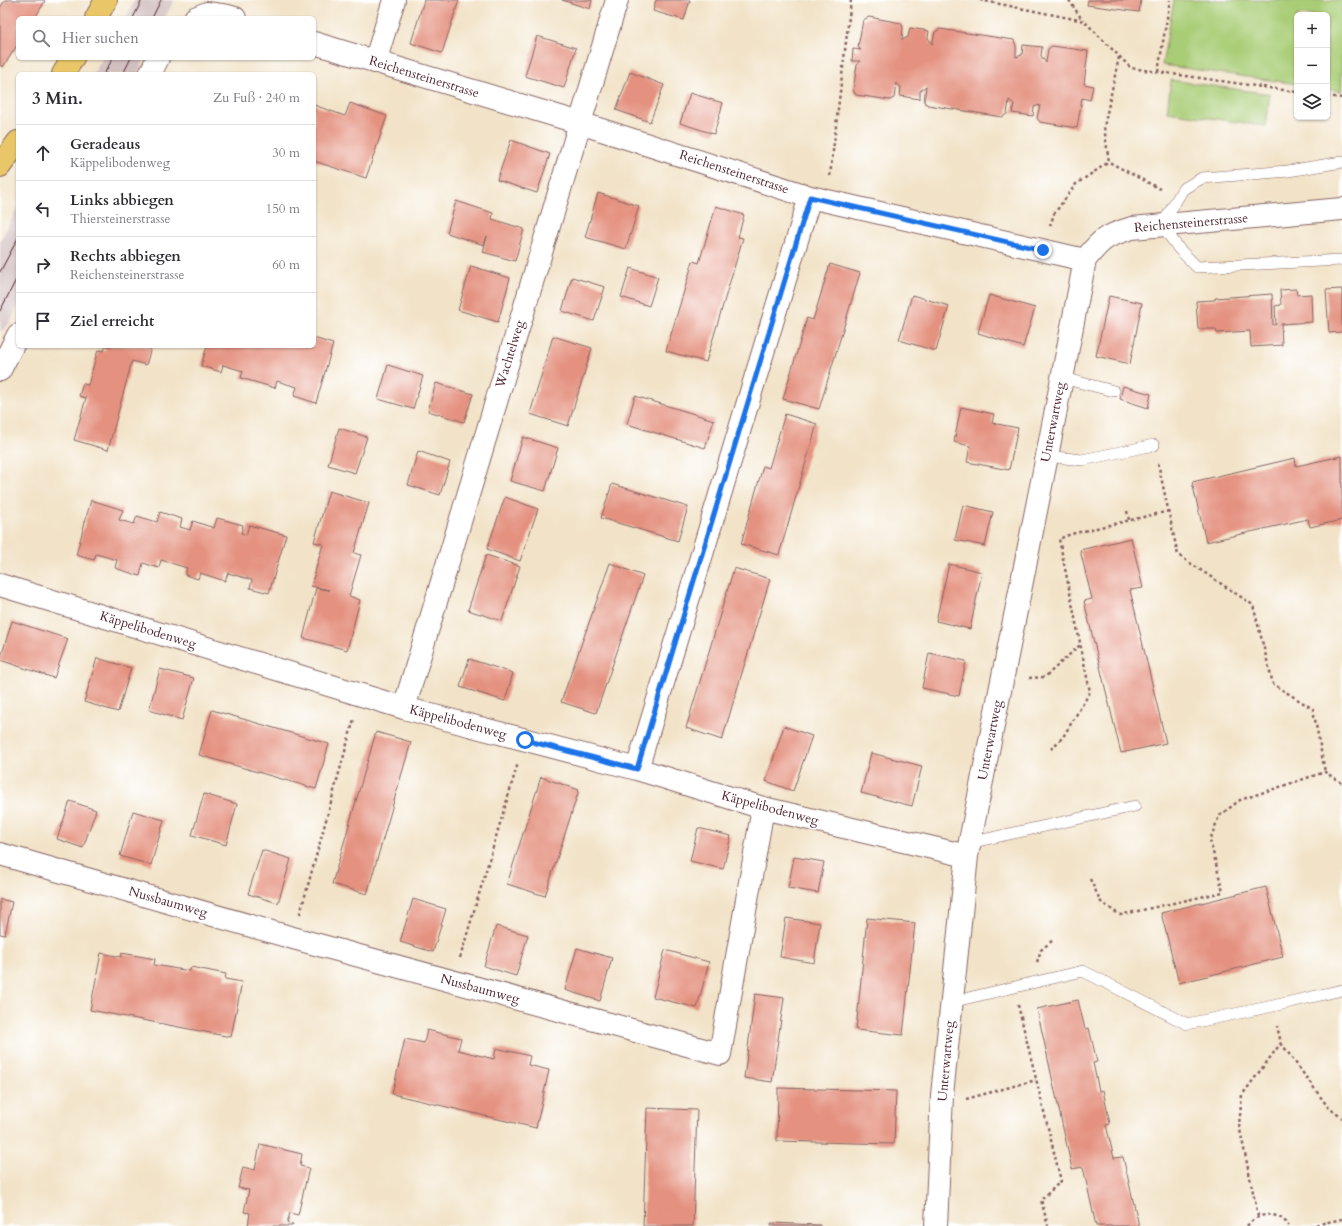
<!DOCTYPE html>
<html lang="de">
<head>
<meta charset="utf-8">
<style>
	body { margin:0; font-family:Cardo,serif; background:#f2f2f3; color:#2b2b33 }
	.controls { position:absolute; right:12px; top:12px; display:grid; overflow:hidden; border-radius:6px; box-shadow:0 1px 3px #0004 }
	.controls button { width:36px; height:36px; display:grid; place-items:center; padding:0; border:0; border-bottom:1px solid #e1e1e2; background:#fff; color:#2b2b33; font:20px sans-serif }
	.stop { position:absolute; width:12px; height:12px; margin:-9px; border:3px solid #1a73e8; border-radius:50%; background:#fff }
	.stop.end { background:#1a73e8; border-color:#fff; box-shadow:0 1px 4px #0008 }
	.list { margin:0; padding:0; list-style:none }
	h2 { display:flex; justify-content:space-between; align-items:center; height:52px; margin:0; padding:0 16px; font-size:17px }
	h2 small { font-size:13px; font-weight:400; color:#7c7c81 }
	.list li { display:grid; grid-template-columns:26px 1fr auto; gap:12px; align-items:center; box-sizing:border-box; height:56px; padding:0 16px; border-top:1px solid #e1e1e2 }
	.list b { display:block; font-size:15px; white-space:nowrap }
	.list p { margin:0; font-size:13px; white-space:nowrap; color:#7c7c81 }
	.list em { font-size:13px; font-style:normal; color:#7c7c81 }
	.icon { flex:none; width:22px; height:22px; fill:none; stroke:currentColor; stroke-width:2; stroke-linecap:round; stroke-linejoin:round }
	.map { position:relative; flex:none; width:1342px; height:1226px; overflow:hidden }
	.search { position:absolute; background:#fff; box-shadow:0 1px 3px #0004; left:16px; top:16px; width:300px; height:44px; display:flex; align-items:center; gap:10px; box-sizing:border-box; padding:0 14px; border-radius:6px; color:#7c7c81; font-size:15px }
	.panel { position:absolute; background:#fff; box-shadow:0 1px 3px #0004; left:16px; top:72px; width:300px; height:276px; border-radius:6px }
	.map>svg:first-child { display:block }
	.industrial { fill:#d2bfc0 }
	.green { fill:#a9cd76; stroke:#7a7650 }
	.building { fill:#e4917f }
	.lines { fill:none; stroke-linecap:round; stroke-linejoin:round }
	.service-casing { stroke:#856462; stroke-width:12 }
	.minor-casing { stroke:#856462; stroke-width:24 }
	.primary-casing { stroke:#856462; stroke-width:24 }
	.path { stroke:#856462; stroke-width:2.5; stroke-dasharray:3 3; stroke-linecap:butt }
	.service { stroke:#fff; stroke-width:11 }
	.minor { stroke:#fff; stroke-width:22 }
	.primary { stroke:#e9c769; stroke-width:22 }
	.tram { stroke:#4a1f2b; stroke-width:1 }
	.route { stroke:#1a73e8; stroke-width:5 }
	.labels { text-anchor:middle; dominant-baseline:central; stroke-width:3.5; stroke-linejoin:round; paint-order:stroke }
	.street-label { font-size:13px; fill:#4a1f2b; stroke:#fff }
</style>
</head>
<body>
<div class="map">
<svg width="1342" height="1226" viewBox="0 0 1342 1226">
	<rect width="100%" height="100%" fill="#fff"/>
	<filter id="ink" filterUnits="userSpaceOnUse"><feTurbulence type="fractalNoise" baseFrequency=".025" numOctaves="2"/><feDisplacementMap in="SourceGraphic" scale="8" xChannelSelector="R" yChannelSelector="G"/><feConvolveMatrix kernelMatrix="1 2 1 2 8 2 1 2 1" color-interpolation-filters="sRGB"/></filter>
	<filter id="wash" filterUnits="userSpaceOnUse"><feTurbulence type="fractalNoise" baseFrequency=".012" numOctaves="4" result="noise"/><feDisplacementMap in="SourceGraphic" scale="16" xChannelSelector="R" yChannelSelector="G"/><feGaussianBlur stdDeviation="0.9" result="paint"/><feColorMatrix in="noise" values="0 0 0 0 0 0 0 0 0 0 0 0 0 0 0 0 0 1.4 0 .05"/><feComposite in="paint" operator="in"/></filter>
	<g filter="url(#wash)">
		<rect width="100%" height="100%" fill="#f2e3c8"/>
		<path class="industrial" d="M 135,0 L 174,0 L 165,18 L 126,18 Z
			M 103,58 L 145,58 L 137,74 L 93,74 Z
			M 18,207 L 18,306 L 9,324 L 0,332 L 0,242 Z"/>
		<path class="green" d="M 1174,0 L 1342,0 L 1342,91 L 1327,89 L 1327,15 L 1297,15 L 1297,84 L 1162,65 Z
			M 1171,80 L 1270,94 L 1266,126 L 1167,112 Z"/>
		<g id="blocks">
			<path class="building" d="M 5,0 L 43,0 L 45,1 L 35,18 L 18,18 L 18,44 L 3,67 L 0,65 L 0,8 Z
				M 424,0 L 459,0 L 442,53 L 411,43 Z
				M 562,0 L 592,0 L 590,9 Z
				M 656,0 L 690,0 L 684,20 L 653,11 Z
				M 1088,0 L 1141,0 L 1139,12 L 1087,5 Z
				M 869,17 L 901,23 L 903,27 L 902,40 L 908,37 L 910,28 L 929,31 L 928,38 L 932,44 L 935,32 L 940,29 L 1014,40 L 1016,46 L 1016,57 L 1022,55 L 1023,45 L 1042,47 L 1041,56 L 1046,63 L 1048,49 L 1052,46 L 1088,51 L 1084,84 L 1093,86 L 1090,100 L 1082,98 L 1077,128 L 1040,122 L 1037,118 L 1040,105 L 1034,107 L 1033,116 L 1012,113 L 1014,104 L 1009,100 L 1007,114 L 1002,117 L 928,105 L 924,102 L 926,86 L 920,91 L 920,99 L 900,96 L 901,87 L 896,83 L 894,98 L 890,100 L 856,95 L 853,90 L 857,65 L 860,61 L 852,61 L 853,49 L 861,50 L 858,47 L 863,20 Z
				M 537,36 L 576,48 L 564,88 L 525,76 Z
				M 630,72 L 664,85 L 650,122 L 616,110 Z
				M 690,93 L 723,103 L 714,134 L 680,123 Z
				M 350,103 L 387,116 L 366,178 L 314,161 L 314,105 L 345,116 Z
				M 511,140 L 550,154 L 537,193 L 497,180 Z
				M 598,193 L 639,206 L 626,249 L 585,237 Z
				M 456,201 L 493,213 L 492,219 L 524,229 L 515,261 L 483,252 L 487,236 L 484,245 L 447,233 Z
				M 716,206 L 744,215 L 738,237 L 743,238 L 706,362 L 666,351 L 693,261 L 699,263 Z
				M 830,264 L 860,273 L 819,409 L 783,399 L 807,318 L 813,320 Z
				M 471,266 L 510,278 L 498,322 L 458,310 Z
				M 630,268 L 658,277 L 649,306 L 621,297 Z
				M 572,277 L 605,287 L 594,321 L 562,311 Z
				M 1296,289 L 1297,295 L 1311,294 L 1312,322 L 1281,324 L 1282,345 L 1251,347 L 1250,331 L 1217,333 L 1216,329 L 1198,329 L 1196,301 L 1215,300 L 1215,298 L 1272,294 L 1273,325 L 1276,325 L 1275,306 L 1281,305 L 1280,290 Z
				M 1342,289 L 1342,332 L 1329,333 L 1326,290 Z
				M 912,295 L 949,306 L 936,351 L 899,340 Z
				M 989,295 L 1035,308 L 1023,347 L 978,333 Z
				M 1109,296 L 1142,303 L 1130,364 L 1096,356 Z
				M 553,336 L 592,348 L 568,426 L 530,414 Z
				M 314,338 L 333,344 L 316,403 L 294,396 L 297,387 L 277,381 L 275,388 L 241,378 L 243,371 L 223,365 L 221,372 L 201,366 L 207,346 L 314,346 Z
				M 106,346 L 143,346 L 151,348 L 146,365 L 132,361 L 108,450 L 74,440 L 86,398 L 79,396 L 83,384 L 88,385 L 98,350 L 104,351 Z
				M 388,365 L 423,376 L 413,409 L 378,399 Z
				M 436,383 L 473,394 L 464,422 L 428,411 Z
				M 1123,386 L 1151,394 L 1148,408 L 1120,399 Z
				M 635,396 L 714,420 L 705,448 L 627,424 Z
				M 961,407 L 994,414 L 992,423 L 1018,428 L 1009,470 L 967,462 L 970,446 L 954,442 Z
				M 785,414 L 817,424 L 779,555 L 741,544 L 763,466 L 769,468 Z
				M 339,428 L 367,437 L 355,473 L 328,465 Z
				M 523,437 L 558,448 L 545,491 L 510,481 Z
				M 418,451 L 450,462 L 440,495 L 408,485 Z
				M 1342,456 L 1342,520 L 1310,527 L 1308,519 L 1206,542 L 1192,482 L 1295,458 L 1296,466 Z
				M 612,484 L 688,507 L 678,541 L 601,518 Z
				M 329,491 L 369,503 L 354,553 L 361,555 L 349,596 L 360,600 L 347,650 L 303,638 L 316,588 L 329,590 L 311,586 L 323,544 L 314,542 Z
				M 505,497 L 538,509 L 520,561 L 487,549 Z
				M 91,500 L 123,510 L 119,520 L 134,524 L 137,516 L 157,522 L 160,512 L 182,519 L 180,527 L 190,530 L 193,521 L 214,528 L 217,518 L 243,525 L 241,533 L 246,535 L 249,525 L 286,535 L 269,593 L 250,588 L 252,580 L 228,573 L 225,581 L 200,573 L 198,579 L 185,575 L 187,568 L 161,560 L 159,568 L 143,563 L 140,576 L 115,568 L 117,560 L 96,554 L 94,560 L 76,555 Z
				M 963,505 L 993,512 L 985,546 L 955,540 Z
				M 1131,538 L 1143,588 L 1130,590 L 1166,743 L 1121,753 L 1084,601 L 1092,599 L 1080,550 Z
				M 486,555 L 520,566 L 502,621 L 468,610 Z
				M 610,563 L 643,576 L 596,713 L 561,702 Z
				M 949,564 L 982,572 L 970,629 L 936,621 Z
				M 734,568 L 770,579 L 722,740 L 686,728 Z
				M 12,621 L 68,639 L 54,678 L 0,660 Z
				M 929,653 L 966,661 L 959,696 L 922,688 Z
				M 97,658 L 131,668 L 118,712 L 84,702 Z
				M 469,659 L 513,673 L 505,701 L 460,687 Z
				M 160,669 L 194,678 L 182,720 L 149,710 Z
				M 212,710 L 329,744 L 316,789 L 199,755 Z
				M 784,726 L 812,736 L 793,791 L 766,781 Z
				M 376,732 L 411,742 L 367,894 L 332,884 Z
				M 871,753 L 922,766 L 912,806 L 861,793 Z
				M 541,777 L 579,790 L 545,896 L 507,884 Z
				M 204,794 L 237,804 L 226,845 L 192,835 Z
				M 70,801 L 96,810 L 83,848 L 57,839 Z
				M 133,811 L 164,820 L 151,865 L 120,856 Z
				M 698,828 L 731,836 L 723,869 L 690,861 Z
				M 262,850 L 291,859 L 278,903 L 248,894 Z
				M 794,857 L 824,862 L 818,893 L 788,888 Z
				M 1266,887 L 1283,957 L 1179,983 L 1161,913 Z
				M 0,899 L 12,902 L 5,935 L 0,934 Z
				M 413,899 L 446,909 L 433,952 L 400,942 Z
				M 786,918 L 820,923 L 814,963 L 780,957 Z
				M 867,918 L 915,923 L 903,1035 L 856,1030 Z
				M 496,926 L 528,935 L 516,976 L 484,966 Z
				M 577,948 L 612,958 L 600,1001 L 565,990 Z
				M 665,950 L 709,962 L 697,1008 L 653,997 Z
				M 101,953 L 121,957 L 122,953 L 155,959 L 154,965 L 190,971 L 191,967 L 226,974 L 225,979 L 242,982 L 231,1037 L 90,1010 Z
				M 755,994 L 784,998 L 772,1082 L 744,1078 Z
				M 1078,1000 L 1085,1029 L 1089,1028 L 1097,1062 L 1093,1063 L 1099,1091 L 1103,1090 L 1110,1124 L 1106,1125 L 1114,1158 L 1123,1157 L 1139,1226 L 1096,1226 L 1083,1167 L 1072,1169 L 1037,1009 Z
				M 427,1030 L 461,1038 L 458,1050 L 494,1059 L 496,1048 L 530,1056 L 528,1065 L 549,1070 L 536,1128 L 392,1094 L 405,1039 L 424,1043 Z
				M 778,1088 L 896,1091 L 894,1144 L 777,1141 Z
				M 647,1108 L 697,1110 L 693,1226 L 643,1226 Z
				M 260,1144 L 302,1154 L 300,1166 L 309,1168 L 298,1215 L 290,1213 L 287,1223 L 293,1224 L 292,1226 L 248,1226 L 250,1213 L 244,1212 L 249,1190 L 238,1188 L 243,1167 L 255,1170 Z
				M 771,1223 L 820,1225 L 820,1226 L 771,1226 Z"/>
		</g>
	</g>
	<g filter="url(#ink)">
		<use href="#blocks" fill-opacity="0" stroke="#856462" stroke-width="1"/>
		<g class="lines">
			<defs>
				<path id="service" d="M 1342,162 L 1288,171 L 1202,178 L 1183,189 L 1162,225 L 1179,249 L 1197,267 L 1342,260
					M 1062,378 L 1114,391
					M 1047,456 L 1082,460 L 1154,445
					M 969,843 L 1135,806
					M 951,1002 L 1083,971 L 1187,1024 L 1273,1006 L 1342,990"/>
				<path id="minor" d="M 195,18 L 207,13 L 228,16 L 235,18
					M 314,43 L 580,123 L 810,197 L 1085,260 C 1102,238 1106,236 1132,228 L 1342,209
					M 375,62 L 394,0
					M 150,74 L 158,58
					M 0,370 L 18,335
					M 0,585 L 404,708 L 637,769 L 763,808 L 967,856
					M 404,708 L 617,0
					M 637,769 L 810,197
					M 0,854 L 293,938 L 720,1054 L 763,808
					M 936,1226 L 942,1095 L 967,856 L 1047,456 L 1085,260"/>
				<path id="primary" d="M 96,18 L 106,0
					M 63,74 L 73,58
					M 0,166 L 18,142"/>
			</defs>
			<use href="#service" class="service-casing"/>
			<use href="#minor" class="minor-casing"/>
			<use href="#primary" class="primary-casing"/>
			<path class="path" d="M 980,0 L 1084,21 L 1131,68 L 1297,92
				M 1069,0 L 1083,21
				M 1119,57 L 1104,127 L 1109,162 L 1160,189
				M 1158,72 L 1170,0
				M 1327,96 L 1342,98
				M 830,176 L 851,0
				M 1050,226 L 1054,214 L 1076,184 L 1109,162
				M 1158,463 L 1178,555 L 1253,605 L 1273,684 L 1313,709 L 1325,772
				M 1127,511 L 1129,520
				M 1029,678 L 1045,677 L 1080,645
				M 1051,749 L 1063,737 L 1090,692 L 1059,539 L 1071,534 L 1169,511
				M 1090,879 L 1101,902 L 1120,915 L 1223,892 L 1210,840 L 1219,816 L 1240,800 L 1325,772 L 1342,783
				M 300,914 L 354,719
				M 460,958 L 518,763
				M 1037,962 L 1041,950 L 1053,940
				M 1018,1005 L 1061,1181 L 1041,1200 L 1048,1226
				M 1281,1043 L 1328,1107 L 1342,1118
				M 966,1099 L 1036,1080
				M 1258,1216 L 1239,1125 L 1242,1095 L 1281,1043 L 1277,1026
				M 1247,1226 C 1258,1212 1278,1210 1289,1226
				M 1310,1226 L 1342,1219"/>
			<use href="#service" class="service"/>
			<use href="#minor" class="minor"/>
			<use href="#primary" class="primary"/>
			<path class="tram" d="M 133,18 L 142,0
				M 152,18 L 161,0
				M 104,74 L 113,58
				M 123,74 L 131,58
				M 0,272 L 18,238
				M 0,311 L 18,276"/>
		</g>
	</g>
	<g class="lines" filter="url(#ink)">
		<path class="route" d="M 525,740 L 637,769 L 810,197 L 1043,250"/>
	</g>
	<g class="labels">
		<g class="street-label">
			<text transform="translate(424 77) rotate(17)">Reichensteinerstrasse</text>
			<text transform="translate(734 172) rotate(18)">Reichensteinerstrasse</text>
			<text transform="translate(1191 223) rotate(-5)">Reichensteinerstrasse</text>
			<text transform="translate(510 354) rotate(-73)">Wachtelweg</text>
			<text transform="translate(1053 422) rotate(-79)">Unterwartweg</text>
			<text transform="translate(148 630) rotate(17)">Käppelibodenweg</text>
			<text transform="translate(458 722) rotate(15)">Käppelibodenweg</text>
			<text transform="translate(990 740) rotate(-79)">Unterwartweg</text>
			<text transform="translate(770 808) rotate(15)">Käppelibodenweg</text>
			<text transform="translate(168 902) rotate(16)">Nussbaumweg</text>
			<text transform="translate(480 989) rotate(15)">Nussbaumweg</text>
			<text transform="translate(946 1061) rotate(-85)">Unterwartweg</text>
		</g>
	</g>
</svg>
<div class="controls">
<button>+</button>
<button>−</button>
<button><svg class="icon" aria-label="layers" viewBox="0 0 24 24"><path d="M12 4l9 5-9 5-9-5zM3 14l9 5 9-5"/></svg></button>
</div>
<div class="stop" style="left:525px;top:740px"></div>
<div class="stop end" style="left:1043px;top:250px"></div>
<div class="search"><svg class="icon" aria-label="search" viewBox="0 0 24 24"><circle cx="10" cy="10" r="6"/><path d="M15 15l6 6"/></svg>Hier suchen</div>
<section class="panel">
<h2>3 Min.<small>Zu Fuß · 240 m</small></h2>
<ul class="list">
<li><svg class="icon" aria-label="ahead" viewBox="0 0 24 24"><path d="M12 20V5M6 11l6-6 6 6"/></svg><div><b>Geradeaus</b><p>Käppelibodenweg</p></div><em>30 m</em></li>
<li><svg class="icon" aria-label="left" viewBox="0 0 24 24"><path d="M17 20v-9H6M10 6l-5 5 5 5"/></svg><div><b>Links abbiegen</b><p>Thiersteinerstrasse</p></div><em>150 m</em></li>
<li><svg class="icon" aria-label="right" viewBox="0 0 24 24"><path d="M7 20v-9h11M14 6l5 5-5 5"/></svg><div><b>Rechts abbiegen</b><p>Reichensteinerstrasse</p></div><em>60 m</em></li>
<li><svg class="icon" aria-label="arrive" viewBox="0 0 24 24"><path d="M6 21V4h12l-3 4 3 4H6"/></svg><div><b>Ziel erreicht</b></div></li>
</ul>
</section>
</div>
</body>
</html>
